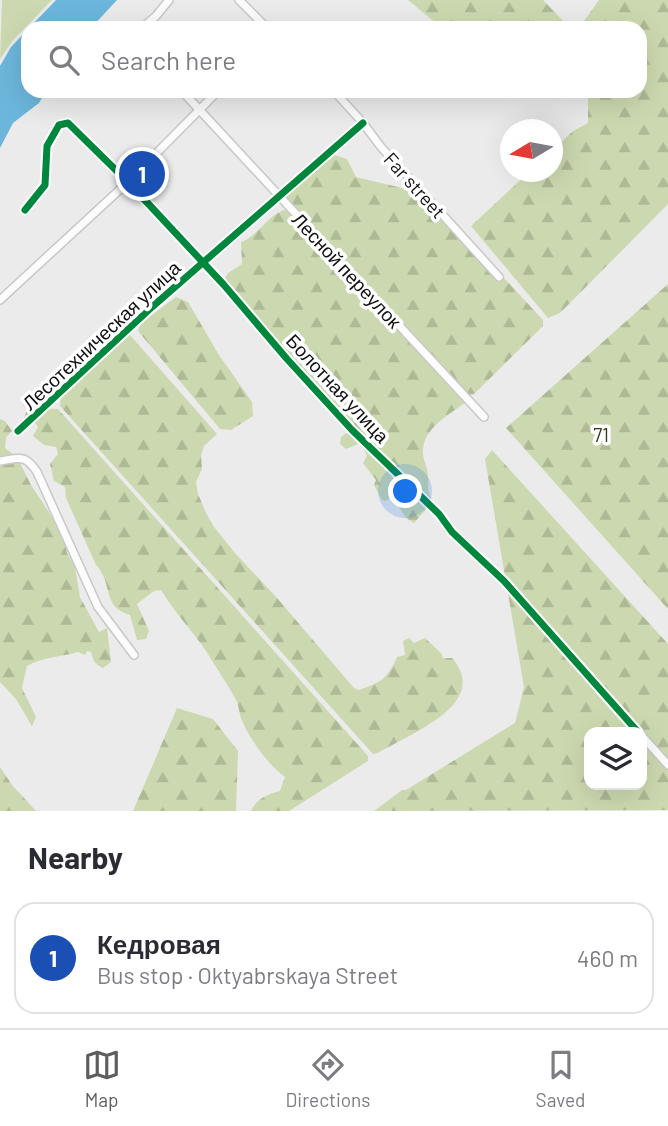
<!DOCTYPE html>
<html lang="en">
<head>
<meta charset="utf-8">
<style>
	body { margin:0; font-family:Barlow,sans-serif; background:#f7f7f7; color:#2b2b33 }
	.controls { position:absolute; right:21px; bottom:21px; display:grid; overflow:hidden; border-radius:14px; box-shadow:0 7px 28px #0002 }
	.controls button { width:63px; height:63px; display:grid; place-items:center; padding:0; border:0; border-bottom:2px solid #e1e1e2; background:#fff; color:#2b2b33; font:35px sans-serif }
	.compass { position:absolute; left:500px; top:119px; width:63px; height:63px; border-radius:50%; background:#fff; box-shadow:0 7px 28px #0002; rotate:260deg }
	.you { position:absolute; left:406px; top:492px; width:24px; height:24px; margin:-18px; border:5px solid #fff; border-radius:50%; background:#1a73e8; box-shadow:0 0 0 10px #1a73e833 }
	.badge { display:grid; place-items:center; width:46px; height:46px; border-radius:50%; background:#5d5d5e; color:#fff; font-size:23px; font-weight:700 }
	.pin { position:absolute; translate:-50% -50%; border:4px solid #fff; box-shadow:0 2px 7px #0006 }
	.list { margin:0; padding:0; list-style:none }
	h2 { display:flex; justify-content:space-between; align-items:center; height:91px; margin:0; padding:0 28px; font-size:30px }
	h2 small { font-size:23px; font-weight:400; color:#7c7c81 }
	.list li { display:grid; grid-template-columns:46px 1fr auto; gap:21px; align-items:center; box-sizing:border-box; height:112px; margin:0 14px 14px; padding:0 14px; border:2px solid #e1e1e2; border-radius:21px }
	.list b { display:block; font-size:26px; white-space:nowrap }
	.list p { margin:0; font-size:23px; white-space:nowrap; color:#7c7c81 }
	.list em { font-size:23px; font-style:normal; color:#7c7c81 }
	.icon { flex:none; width:38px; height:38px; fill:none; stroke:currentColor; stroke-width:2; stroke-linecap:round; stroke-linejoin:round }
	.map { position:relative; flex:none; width:668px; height:811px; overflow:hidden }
	.search { position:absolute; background:#fff; box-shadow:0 7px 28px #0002; left:21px; right:21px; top:21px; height:77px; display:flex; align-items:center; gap:18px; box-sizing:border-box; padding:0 24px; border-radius:21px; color:#7c7c81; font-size:26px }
	.sheet { height:217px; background:#fff }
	nav { display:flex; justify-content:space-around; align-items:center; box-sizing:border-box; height:98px; border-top:2px solid #e1e1e2; background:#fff; font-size:19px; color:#7c7c81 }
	nav a { display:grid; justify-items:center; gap:4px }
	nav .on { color:#5d5d5e }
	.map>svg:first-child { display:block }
	.grass { fill:#ccd9b0 }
	.forest { fill:url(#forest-firs); fill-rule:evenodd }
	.water { fill:#6cb6dc }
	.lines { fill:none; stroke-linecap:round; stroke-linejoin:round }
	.minor-casing { stroke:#c8c8c9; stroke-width:10 }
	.minor { stroke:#fcfcfc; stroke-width:7 }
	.cycleway-casing { stroke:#fff; stroke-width:11 }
	.cycleway { stroke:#00873e; stroke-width:7 }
	.labels { text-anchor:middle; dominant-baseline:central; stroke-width:7; stroke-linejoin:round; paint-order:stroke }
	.street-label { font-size:19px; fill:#101011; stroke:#fff }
	.park-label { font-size:19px; fill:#313b15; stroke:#fff }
</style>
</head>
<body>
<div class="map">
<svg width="668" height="811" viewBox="0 0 668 811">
	<defs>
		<pattern id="forest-firs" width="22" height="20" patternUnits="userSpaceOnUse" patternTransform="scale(1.75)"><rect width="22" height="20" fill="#ccd9b0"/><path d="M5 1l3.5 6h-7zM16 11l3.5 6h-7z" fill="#aeb996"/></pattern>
	</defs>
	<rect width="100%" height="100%" fill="#ebebec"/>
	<path class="grass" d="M 2,0 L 52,0 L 13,40 L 0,59 Z"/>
	<path class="forest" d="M 408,0 L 543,0 L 570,28 L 442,28 Z
		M 599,0 L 668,0 L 668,204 L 560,313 L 548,318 L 471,226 L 529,172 L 552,172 L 553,150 L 573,131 L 588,123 L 588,91 L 640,91 L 640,28 L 579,28 Z
		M 334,155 L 347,159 L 356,177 L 402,188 L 416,186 L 432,202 L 437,217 L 454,224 L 543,320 L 543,326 L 474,394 L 466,395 L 285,198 L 286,188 L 326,158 Z
		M 284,210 L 290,212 L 466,402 C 449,415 421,429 423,454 C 424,462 428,469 428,476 C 429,489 426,489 433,502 L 414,523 L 406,518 L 392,496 L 386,501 L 382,500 L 374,485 L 376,480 L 363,463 L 367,456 L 361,443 L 346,449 L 340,444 L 341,437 L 349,431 L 346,417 L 224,281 L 228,273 L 242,264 L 241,242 C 258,236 267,216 284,210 Z
		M 668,284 L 668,609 L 506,428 Z
		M 176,297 L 188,302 L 219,355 L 252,402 L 253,416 L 231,430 L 220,429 L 138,331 L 141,323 Z
		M 130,335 L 217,434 L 204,446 L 201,455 L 202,469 L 196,482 L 198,494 L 206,513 L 214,527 L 235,553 L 277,598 L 354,688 L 359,690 C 382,682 387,679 397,657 L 405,655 L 403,641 L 409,638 L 414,643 L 425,638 L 441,653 L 443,658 L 452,658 C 492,704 409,734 378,753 L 373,754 L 60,406 L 61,393 L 80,375 L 79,368 L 90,358 L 99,359 L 123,337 Z
		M 40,391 L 39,408 L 58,409 L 368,756 L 368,761 L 289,811 L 251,811 C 256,799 268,794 280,791 L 285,777 C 269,766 248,737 241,718 C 239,712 239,707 237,702 C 228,684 216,668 206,651 C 192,630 174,612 161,590 L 154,591 L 137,604 L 149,631 L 146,639 L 137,640 L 130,615 C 101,607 114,584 96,565 L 66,498 L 65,487 L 54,481 L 50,464 L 58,454 L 56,447 L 44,445 L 33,436 L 38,427 L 35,423 L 23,422 L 27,409 L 23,405 L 21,397 Z
		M 0,419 L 5,421 L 12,431 L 6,437 L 5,448 L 17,457 L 31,485 L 62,532 L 67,553 L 75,567 L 80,597 L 99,632 L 107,628 L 111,662 L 103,668 C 95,665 93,660 91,652 L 87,651 L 85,655 L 78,652 C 61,657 42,657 27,666 L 22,688 L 36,717 L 32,726 L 16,699 L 0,682 Z
		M 492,450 L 668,644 L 668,810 L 374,811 L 402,790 L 406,790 L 515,723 L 524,687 L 485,459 ZM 589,732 L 642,732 L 642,785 L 589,785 Z
		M 177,708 L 213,719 L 238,751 L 236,811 L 133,811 Z
		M 0,767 L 12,785 L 36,811 L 0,811 Z"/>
	<path class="water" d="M 56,0 L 117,0 L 91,28 L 29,28 Z
		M 28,29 L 28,91 L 46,91 L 39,103 L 13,123 L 0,148 L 0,66 L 11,47 Z"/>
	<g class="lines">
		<defs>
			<path id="minor" d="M 239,0 L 267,28
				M 142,28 L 156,16 L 169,0
				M 182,91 L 484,417
				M 334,91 L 363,123 L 381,147 L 499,277
				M 25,210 L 45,185 L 47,146 L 59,125 L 68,123 L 128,182 L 224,285 L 287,359 L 352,430 L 439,514 L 452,532 L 504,581 L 638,732
				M 0,300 L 128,182 L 218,91
				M 18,431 L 152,307 L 363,123
				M 0,461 C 20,458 25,454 37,472 L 98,607 L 134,655
				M 642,736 L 668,765"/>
		</defs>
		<use href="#minor" class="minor-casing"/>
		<use href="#minor" class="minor"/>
		<defs>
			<path id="cycleway" d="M 25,210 L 45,185 L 47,146 L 59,125 L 68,123 L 128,182 L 224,285 L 287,359 L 352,430 L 439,514 L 452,532 L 504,581 L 638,732
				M 18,431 L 152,307 L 363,123"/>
		</defs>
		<use href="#cycleway" class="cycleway-casing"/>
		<use href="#cycleway" class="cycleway"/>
	</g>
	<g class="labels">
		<g class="street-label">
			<text transform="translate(415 185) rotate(48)">Far street</text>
			<text transform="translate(347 270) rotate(47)">Лесной переулок</text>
			<text transform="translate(101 335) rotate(-43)">Лесотехническая улица</text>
			<text transform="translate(338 388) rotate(47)">Болотная улица</text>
		</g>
		<g class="park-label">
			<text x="601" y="434">71</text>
		</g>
	</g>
</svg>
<div class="controls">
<button><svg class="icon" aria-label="layers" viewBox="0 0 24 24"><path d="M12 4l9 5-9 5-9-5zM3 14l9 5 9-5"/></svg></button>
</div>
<svg class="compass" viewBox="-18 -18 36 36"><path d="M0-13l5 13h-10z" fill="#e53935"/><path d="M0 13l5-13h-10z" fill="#7c7c81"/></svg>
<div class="you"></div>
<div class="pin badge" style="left:142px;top:174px;background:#1a4fb4">1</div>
<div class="search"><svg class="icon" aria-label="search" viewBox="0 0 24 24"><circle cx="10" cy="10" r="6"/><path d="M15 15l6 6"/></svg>Search here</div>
</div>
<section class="sheet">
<h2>Nearby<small></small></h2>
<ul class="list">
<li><span class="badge" style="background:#1a4fb4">1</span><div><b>Кедровая</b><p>Bus stop · Oktyabrskaya Street</p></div><em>460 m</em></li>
</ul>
</section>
<nav>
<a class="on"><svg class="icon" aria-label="map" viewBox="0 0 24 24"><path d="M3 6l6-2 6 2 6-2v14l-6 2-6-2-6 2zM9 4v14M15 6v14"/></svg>Map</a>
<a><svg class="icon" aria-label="directions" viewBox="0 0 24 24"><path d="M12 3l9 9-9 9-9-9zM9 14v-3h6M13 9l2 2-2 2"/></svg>Directions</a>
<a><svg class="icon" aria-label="saved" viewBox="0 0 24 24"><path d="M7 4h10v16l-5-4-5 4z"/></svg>Saved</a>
</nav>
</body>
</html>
